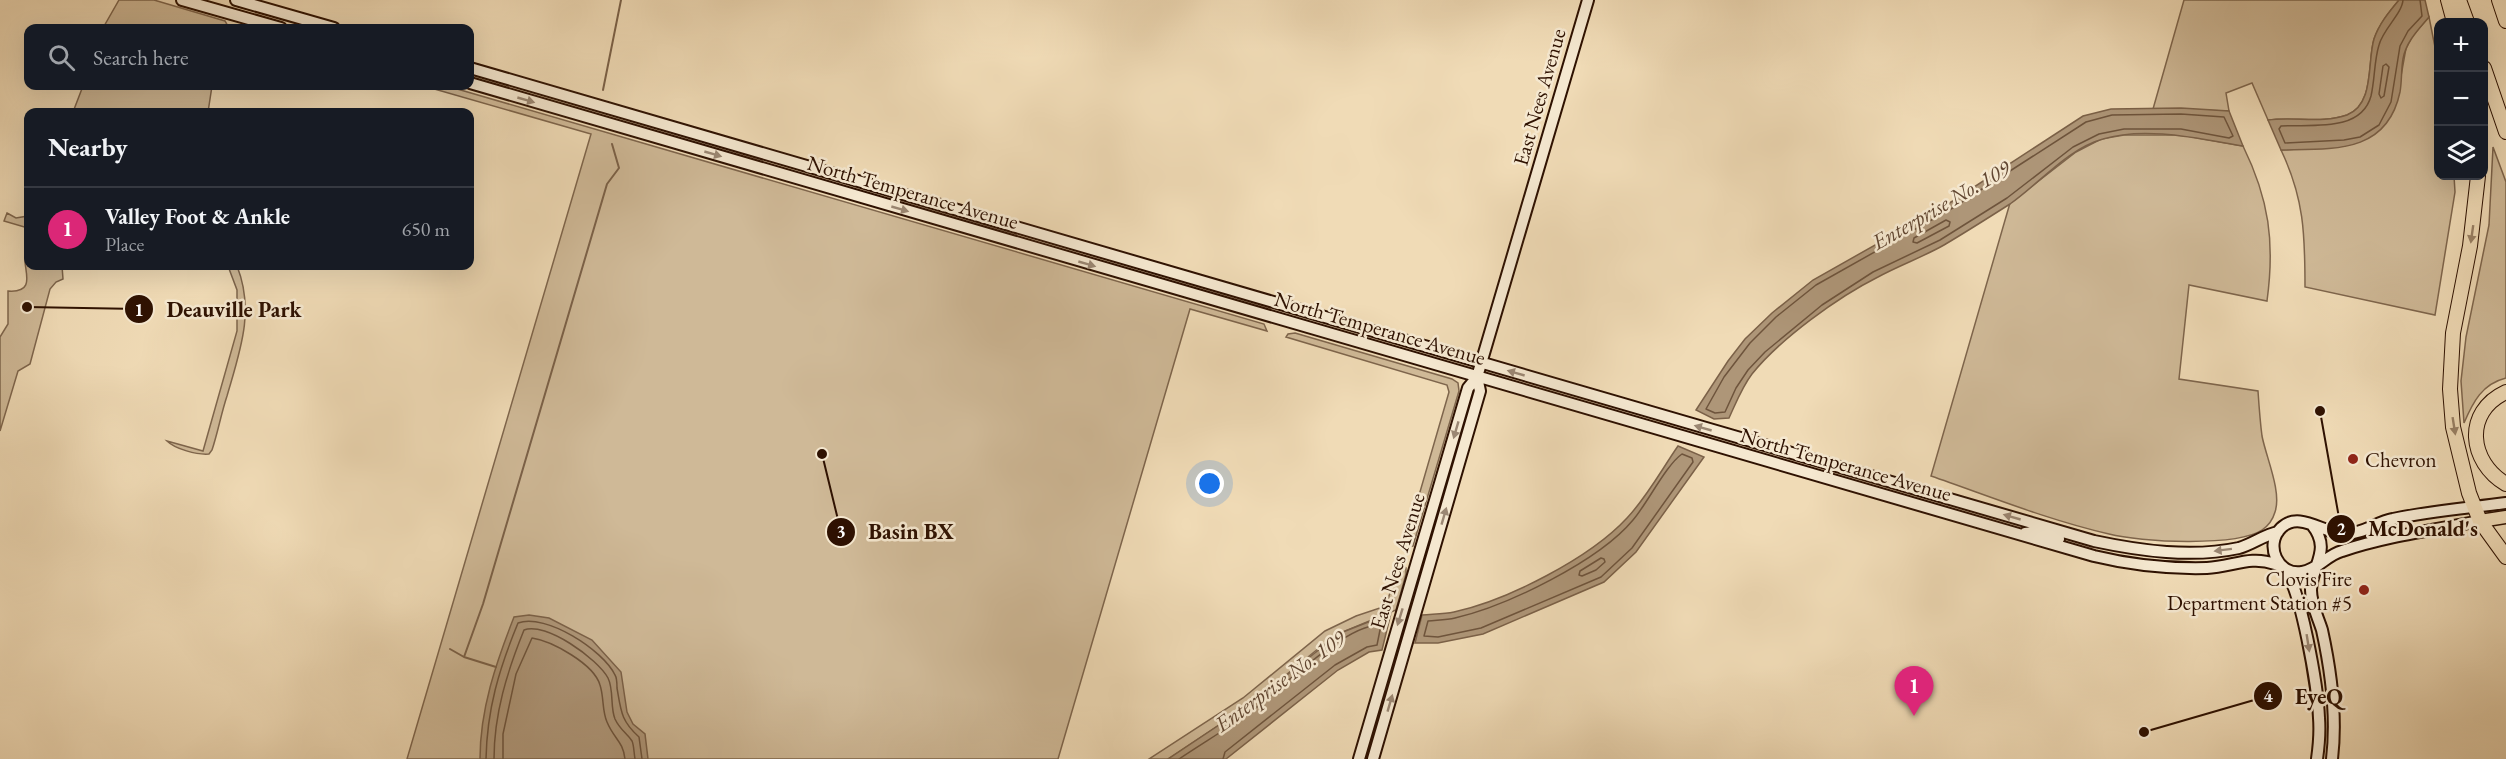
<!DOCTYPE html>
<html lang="en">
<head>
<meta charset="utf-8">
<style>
	body { margin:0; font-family:"EB Garamond",serif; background:#20242c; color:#f1f3f6 }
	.controls { position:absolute; right:18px; top:18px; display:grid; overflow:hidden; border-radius:12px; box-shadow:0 6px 24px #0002 }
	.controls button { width:54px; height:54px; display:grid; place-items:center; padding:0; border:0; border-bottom:2px solid #363941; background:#171b24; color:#f1f3f6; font:30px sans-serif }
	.you { position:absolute; left:1210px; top:484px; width:21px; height:21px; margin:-15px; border:4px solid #fff; border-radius:50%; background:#1a73e8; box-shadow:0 0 0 9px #1a73e833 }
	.badge { display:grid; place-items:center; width:39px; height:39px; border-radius:50%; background:#db2777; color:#fff; font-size:20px; font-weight:700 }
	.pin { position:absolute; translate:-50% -50px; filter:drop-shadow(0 2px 3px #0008) }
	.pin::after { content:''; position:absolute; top:32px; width:21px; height:18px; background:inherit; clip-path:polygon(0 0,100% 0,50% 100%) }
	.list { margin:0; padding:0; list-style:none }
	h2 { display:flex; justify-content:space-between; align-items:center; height:78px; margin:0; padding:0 24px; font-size:26px }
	h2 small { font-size:20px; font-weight:400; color:#9ea1a6 }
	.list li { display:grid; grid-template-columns:39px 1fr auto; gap:18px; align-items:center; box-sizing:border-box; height:84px; padding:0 24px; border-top:2px solid #363941 }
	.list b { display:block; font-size:22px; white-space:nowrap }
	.list p { margin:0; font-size:20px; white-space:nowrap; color:#9ea1a6 }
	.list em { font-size:20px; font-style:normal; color:#9ea1a6 }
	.icon { flex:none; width:33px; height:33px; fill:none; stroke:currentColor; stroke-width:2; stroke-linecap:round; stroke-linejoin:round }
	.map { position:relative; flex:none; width:2506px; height:759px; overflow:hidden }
	.search { position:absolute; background:#171b24; box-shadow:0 6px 24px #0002; left:24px; top:24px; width:450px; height:66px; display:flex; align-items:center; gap:15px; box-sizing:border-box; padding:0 21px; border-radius:12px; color:#9ea1a6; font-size:22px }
	.panel { position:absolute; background:#171b24; box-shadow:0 6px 24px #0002; left:24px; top:108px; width:450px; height:162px; border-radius:12px }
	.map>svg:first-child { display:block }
	.green { fill:#cfb997; stroke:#7e654c; stroke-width:1.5 }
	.water { fill:#ae9678; stroke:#7b6148; stroke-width:1.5 }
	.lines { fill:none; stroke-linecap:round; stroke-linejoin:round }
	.shore { stroke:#6e543c; stroke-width:1.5 }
	.stream { stroke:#7b6148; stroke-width:2 }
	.secondary-casing { stroke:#2e1101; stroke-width:14 }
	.primary-casing { stroke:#2e1101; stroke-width:15 }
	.highway-casing { stroke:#2e1101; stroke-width:16 }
	.secondary { stroke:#f5e8d0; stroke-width:10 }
	.primary { stroke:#f0dbb6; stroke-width:12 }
	.highway { stroke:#f0dbb6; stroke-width:14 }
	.oneway { fill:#9b8773 }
	.oneway2 { fill:#998065 }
	.poi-dot { fill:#8f2418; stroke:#f5e8d0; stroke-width:2 }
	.labels { text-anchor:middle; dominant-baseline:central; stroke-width:5; stroke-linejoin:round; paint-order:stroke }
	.street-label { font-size:21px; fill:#2e1101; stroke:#f5e8d0 }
	.poi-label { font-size:21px; fill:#2e1101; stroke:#f5e8d0; text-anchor:start }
	.water-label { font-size:22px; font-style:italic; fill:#614631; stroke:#f5e8d0 }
	.leader { fill:none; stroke:#2e1101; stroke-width:2 }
	.callout-dot { fill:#2e1101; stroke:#f5e8d0; stroke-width:2 }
	.mark-label { font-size:18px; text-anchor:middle; font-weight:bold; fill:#fff }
	.callout-label { font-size:22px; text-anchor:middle; font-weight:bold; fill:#2e1101; stroke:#f5e8d0; stroke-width:5; stroke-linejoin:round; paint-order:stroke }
</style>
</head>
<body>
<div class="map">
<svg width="2506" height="759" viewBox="0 0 2506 759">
	<rect width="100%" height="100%" fill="#f0dbb6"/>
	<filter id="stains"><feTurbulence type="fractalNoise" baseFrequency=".00333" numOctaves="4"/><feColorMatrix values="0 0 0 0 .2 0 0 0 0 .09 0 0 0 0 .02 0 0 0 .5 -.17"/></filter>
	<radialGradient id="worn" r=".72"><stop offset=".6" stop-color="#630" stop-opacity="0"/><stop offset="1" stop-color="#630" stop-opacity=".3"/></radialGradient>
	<path class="green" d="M 119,0 L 154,0 L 225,21 L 229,28 L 103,28 Z
		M 2184,0 L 2399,0 C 2389,12 2379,24 2374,39 C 2367,62 2375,104 2347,115 C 2322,124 2293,116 2268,120 L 2252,83 L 2226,93 L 2229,111 L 2153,109 Z
		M 2429,17 L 2438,62 L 2438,176 L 2454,176 L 2455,192 L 2435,315 L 2305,287 C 2305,234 2304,198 2281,150 L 2345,146 L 2396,104 L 2406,48 L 2413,35 Z
		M 83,86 L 212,86 L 208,112 L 73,112 Z
		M 424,86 L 447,86 L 1264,324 L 1267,331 L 1190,309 L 1058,759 L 407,759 L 591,134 Z
		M 2124,135 L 2181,135 L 2243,146 C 2269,199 2275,242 2267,301 L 2189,285 L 2179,379 L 2258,391 C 2259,406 2260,421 2262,436 C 2266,457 2282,492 2275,512 C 2273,519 2268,526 2262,530 C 2236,547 2140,542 2109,534 C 2048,520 1989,496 1931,476 L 2010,203 L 2076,152 L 2101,139 Z
		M 2493,147 L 2506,182 L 2506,378 C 2482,384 2473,402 2464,423 L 2461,381 L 2466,337 L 2489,225 Z
		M 7,213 L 16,218 L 28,216 L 28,266 L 62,266 L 63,279 L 56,282 L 50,289 L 30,364 L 18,371 L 0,431 L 0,337 L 8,324 L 8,291 C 34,293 26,275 25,262 C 25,251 27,239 28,228 L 4,221 Z
		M 228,266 L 237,266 C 255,311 240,351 227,396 C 221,414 218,432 212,450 L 209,454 C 197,455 175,449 167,441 L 203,451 L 237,331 L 237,290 Z
		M 1295,333 L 1452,379 L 1458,383 L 1459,391 L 1413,546 L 1404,547 L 1449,392 L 1447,385 L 1286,337 L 1288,334 Z
		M 1399,563 L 1406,568 L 1406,574 L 1396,610 L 1343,632 L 1319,648 L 1249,705 L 1168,759 L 1149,759 L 1243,698 L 1325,631 L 1356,616 L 1386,606 Z"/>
	<path class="water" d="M 2399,0 L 2425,0 L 2429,17 C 2418,30 2406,42 2403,59 C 2401,70 2402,81 2400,92 C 2387,154 2333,149 2281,150 L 2268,120 C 2293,116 2322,124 2347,115 C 2375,104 2367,62 2374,39 C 2379,24 2389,12 2399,0 Z
		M 2181,108 L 2229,111 L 2243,146 C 2200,139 2146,126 2103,139 C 2067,149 2040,183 2010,204 C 1988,218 1966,232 1944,245 C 1923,257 1900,265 1878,277 C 1838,297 1780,339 1752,374 C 1742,387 1736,403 1729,418 L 1714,419 L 1696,410 L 1728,361 L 1745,339 L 1772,313 L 1813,280 L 1948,204 L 2083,116 L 2111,109 Z
		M 1678,446 L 1704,457 L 1636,552 L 1604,582 L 1483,634 L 1438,643 L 1415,643 L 1422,615 C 1433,614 1444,614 1454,612 C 1508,600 1590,558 1627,518 C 1647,497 1662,469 1678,446 Z
		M 1391,613 L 1382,650 L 1369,652 L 1338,670 L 1226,759 L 1168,759 L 1249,705 L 1330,641 L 1343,632 Z
		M 529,615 L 549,618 L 592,640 L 621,672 L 627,712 L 633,724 L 645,734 L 648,759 L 480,759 C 480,709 496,663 514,617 Z"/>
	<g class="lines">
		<path class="shore" d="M 2403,0 C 2402,14 2383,29 2379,45 C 2374,61 2375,79 2371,96 C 2361,133 2310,124 2281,126 L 2279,129 L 2285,143 L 2344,140 L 2360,137 L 2379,125 L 2391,102 L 2400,46 L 2408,31 L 2422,16 L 2420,0
			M 2386,64 L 2389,67 L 2384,96 L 2381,98 L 2379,94 L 2383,66 Z
			M 2181,114 L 2224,117 L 2233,136 L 2229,138 L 2181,129 L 2124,129 L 2099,134 L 2073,147 L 2007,198 L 1940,240 L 1873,272 L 1822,305 L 1765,352 L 1748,370 L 1736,388 L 1725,412 L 1715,413 L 1706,409 L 1724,377 L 1750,343 L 1776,317 L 1816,285 L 1951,209 L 2086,122 L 2112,115 Z
			M 1946,220 L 1950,222 L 1949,226 L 1917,243 L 1913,242 L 1914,238 Z
			M 1682,454 L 1692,458 L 1693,462 L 1632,548 L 1601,577 L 1481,628 L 1438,637 L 1424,636 L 1428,621 C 1437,620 1446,620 1455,618 C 1507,606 1599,561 1633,520 C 1647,504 1666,465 1682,454 Z
			M 1601,558 L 1604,559 L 1605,562 L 1596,570 L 1582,576 L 1579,575 L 1580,571 Z
			M 486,759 C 487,709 499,669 518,623 C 546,613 603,650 615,675 C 617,678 617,684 617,688 C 621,711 621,721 639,737 L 642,759
			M 494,759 C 494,714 507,672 524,630 C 545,621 598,659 608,678 C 614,690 610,707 615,719 C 620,730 627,733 632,741 C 634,745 634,754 635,759
			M 503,759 L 503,734 L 516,674 L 532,638 C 552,641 594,664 600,685 C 604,697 602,711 607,722 C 614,739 623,741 625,759
			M 1179,759 C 1203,743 1228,728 1252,711 C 1279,690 1348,622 1381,625 L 1377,645 L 1367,647 L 1335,665 L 1225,752 L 1223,759"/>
		<path class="stream" d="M 603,90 L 621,0
			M 450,649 L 464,657 L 496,667
			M 464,657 L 483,604 L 607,184 L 619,168 L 612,144"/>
		<defs>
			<path id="secondary" d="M 182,0 L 281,28
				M 236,0 L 334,28
				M 470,68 L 2094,541 C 2141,551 2192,558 2239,548 C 2253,544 2264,535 2278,532
				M 470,83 L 2094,556 C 2131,565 2169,569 2207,568 C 2232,567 2250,555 2275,564 C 2276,564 2282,567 2283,568 C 2301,585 2318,690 2319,718 C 2320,731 2319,745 2317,759
				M 2480,521 C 2434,530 2386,536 2342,551 C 2327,555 2317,570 2302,572 C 2278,576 2264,545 2281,528 C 2299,510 2324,534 2345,534 C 2362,534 2377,522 2393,519 C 2430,511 2469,508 2506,503
				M 2312,525 C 2332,550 2312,564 2311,590 C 2311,604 2318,617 2322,630 C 2331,671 2337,718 2332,759
				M 2025,533 L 2034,532 L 2059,539
				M 1359,759 L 1468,388 L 1477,377 L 1588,0
				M 1373,759 L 1480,391 L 1477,377"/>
			<path id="primary" d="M 2480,521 L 2506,517"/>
			<path id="highway" d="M 2448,0 L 2454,22
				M 2459,0 L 2467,22
				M 2499,0 L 2506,21
				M 2484,68 L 2506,132
				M 2478,176 L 2470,246 L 2453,333 L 2450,389 L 2453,427 L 2469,493 L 2480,521 L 2506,557
				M 2506,392 C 2463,412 2469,462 2506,484"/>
		</defs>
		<use href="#secondary" class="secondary-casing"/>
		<use href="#primary" class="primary-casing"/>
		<use href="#highway" class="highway-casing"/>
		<use href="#secondary" class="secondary"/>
		<use href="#primary" class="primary"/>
		<use href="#highway" class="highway"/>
	</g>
	<defs><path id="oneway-solid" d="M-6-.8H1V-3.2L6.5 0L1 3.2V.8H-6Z" transform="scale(1.5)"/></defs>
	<g class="oneway">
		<use href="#oneway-solid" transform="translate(526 100) rotate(16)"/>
		<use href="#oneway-solid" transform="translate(713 154) rotate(16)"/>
		<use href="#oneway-solid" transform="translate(900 209) rotate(16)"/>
		<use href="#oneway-solid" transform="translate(1087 264) rotate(16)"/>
		<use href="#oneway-solid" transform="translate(1516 373) rotate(-164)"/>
		<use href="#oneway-solid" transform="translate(1703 428) rotate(-164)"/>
		<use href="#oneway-solid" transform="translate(1456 430) rotate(106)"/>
		<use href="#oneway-solid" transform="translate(1444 516) rotate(-74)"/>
		<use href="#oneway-solid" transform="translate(2012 517) rotate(-164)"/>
		<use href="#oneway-solid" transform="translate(2223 550) rotate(173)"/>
		<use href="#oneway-solid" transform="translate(1400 617) rotate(107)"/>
		<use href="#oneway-solid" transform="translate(2308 643) rotate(81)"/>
		<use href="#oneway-solid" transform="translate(1390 703) rotate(-74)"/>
	</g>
	<g class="oneway2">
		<use href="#oneway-solid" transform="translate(2472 234) rotate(98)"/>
		<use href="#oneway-solid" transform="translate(2454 426) rotate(81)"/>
	</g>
	<g class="poi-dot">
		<circle cx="2353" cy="459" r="6"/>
		<circle cx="2364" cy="590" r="6"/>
	</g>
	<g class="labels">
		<g class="street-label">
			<text transform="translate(1539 97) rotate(-74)">East Nees Avenue</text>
			<text transform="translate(913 192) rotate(16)">North Temperance Avenue</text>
			<text transform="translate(1380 328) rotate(16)">North Temperance Avenue</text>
			<text transform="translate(1846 464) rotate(16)">North Temperance Avenue</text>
			<text transform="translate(1397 561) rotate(-73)">East Nees Avenue</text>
		</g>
		<g class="poi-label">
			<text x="2365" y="459">Chevron</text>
			<text x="2352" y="578" text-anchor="end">Clovis Fire<tspan x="2352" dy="24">Department Station #5</tspan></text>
		</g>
		<g class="water-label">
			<text transform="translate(1941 205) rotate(-30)">Enterprise No. 109</text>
			<text transform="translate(1280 681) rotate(-36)">Enterprise No. 109</text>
		</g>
	</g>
	<path class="leader" d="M27 307L139 309M2320 411L2341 529M822 454L841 532M2144 732L2268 696"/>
	<g class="callout-dot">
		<circle cx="27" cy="307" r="6"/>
		<circle cx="2320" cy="411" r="6"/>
		<circle cx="822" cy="454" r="6"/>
		<circle cx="2144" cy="732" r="6"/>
		<circle cx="139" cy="309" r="15"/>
		<circle cx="2341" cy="529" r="15"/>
		<circle cx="841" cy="532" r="15"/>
		<circle cx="2268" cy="696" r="15"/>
	</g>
	<g class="mark-label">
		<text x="139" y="316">1</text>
		<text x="2341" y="535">2</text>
		<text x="841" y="538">3</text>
		<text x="2268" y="702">4</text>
	</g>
	<g class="callout-label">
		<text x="234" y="317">Deauville Park</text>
		<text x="2423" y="536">McDonald's</text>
		<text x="911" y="539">Basin BX</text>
		<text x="2319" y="704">EyeQ</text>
	</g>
	<rect width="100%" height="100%" filter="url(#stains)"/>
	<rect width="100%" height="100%" fill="url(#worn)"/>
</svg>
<div class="controls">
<button>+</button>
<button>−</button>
<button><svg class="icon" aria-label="layers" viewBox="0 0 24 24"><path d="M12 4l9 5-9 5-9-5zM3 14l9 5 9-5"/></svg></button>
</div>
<div class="you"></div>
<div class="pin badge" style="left:1914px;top:716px">1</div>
<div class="search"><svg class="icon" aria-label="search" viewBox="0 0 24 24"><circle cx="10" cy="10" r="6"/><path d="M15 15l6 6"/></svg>Search here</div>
<section class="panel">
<h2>Nearby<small></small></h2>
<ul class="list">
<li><span class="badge">1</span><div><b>Valley Foot &amp; Ankle</b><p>Place</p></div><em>650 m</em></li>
</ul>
</section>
</div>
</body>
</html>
